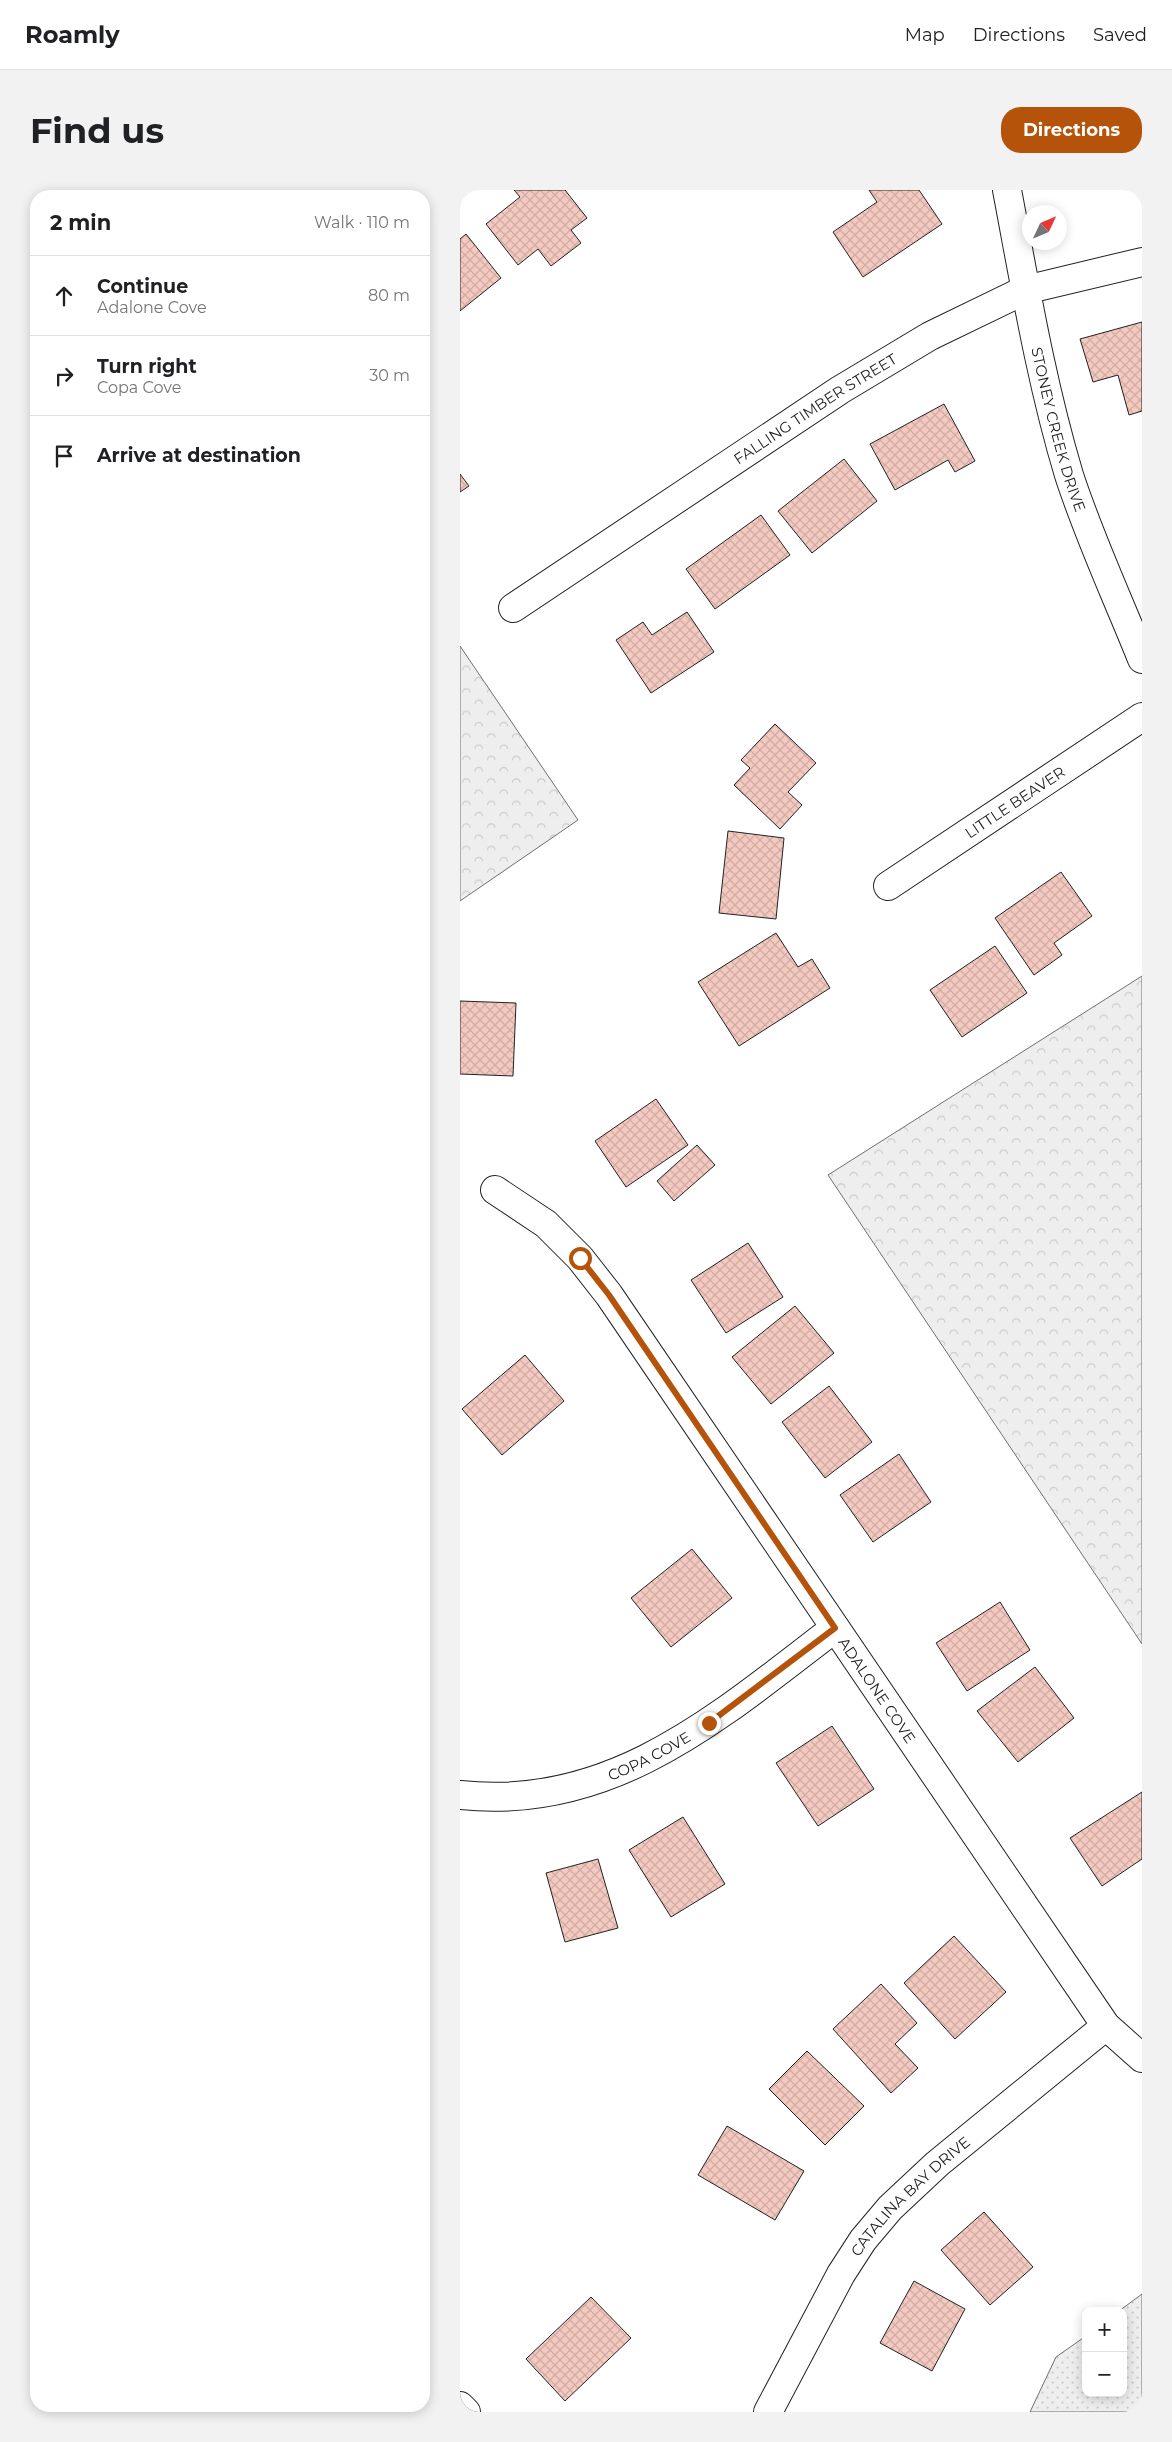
<!DOCTYPE html>
<html lang="en">
<head>
<meta charset="utf-8">
<style>
	body { margin:0; font-family:Montserrat,sans-serif; background:#f2f2f2; color:#202124 }
	.controls { position:absolute; right:15px; bottom:15px; display:grid; overflow:hidden; border-radius:10px; box-shadow:0 2px 12px #0003 }
	.controls button { width:45px; height:45px; display:grid; place-items:center; padding:0; border:0; border-bottom:1px solid #e0e0e0; background:#fff; color:#202124; font:25px sans-serif }
	.compass { position:absolute; left:562px; top:15px; width:45px; height:45px; border-radius:50%; background:#fff; box-shadow:0 2px 12px #0003; rotate:46deg }
	.stop { position:absolute; width:15px; height:15px; margin:-11px; border:4px solid #b45309; border-radius:50%; background:#fff }
	.stop.end { background:#b45309; border-color:#fff; box-shadow:0 1px 5px #0008 }
	.list { margin:0; padding:0; list-style:none }
	h2 { display:flex; justify-content:space-between; align-items:center; height:65px; margin:0; padding:0 20px; font-size:21px }
	h2 small { font-size:16px; font-weight:400; color:#757577 }
	.list li { display:grid; grid-template-columns:32px 1fr auto; gap:15px; align-items:center; box-sizing:border-box; height:80px; padding:0 20px; border-top:1px solid #e0e0e0 }
	.list b { display:block; font-size:19px; white-space:nowrap }
	.list p { margin:0; font-size:16px; white-space:nowrap; color:#757577 }
	.list em { font-size:16px; font-style:normal; color:#757577 }
	.icon { flex:none; width:28px; height:28px; fill:none; stroke:currentColor; stroke-width:2; stroke-linecap:round; stroke-linejoin:round }
	.map { position:relative; flex:none; width:682px; height:2222px; overflow:hidden; border-radius:20px }
	header { display:flex; align-items:center; gap:30px; box-sizing:border-box; height:70px; padding:0 25px; background:#fff; border-bottom:1px solid #e0e0e0 }
	header strong { font-size:24px }
	nav { display:flex; gap:28px; margin-inline-start:auto; font-size:18px }
	.intro { display:flex; align-items:center; justify-content:space-between; box-sizing:border-box; height:120px; padding:0 30px }
	h1 { margin:0; font-size:35px }
	.button { padding:12px 22px; border-radius:20px; background:#b45309; color:#fff; font-size:18px; font-weight:700 }
	main { display:flex; gap:30px; padding:0 30px }
	aside { flex:1; background:#fff; border-radius:20px; box-shadow:0 2px 12px #0003 }
	.map>svg:first-child { display:block }
	.grass { fill:url(#grass-dots); stroke:#6f6f6f }
	.forest { fill:url(#forest-crowns); stroke:#6f6f6f }
	.building { fill:url(#building-cross-hatch); stroke:#222 }
	.lines { fill:none; stroke-linecap:round; stroke-linejoin:round }
	.street-casing { stroke:#222; stroke-width:30 }
	.street { stroke:#fff; stroke-width:28 }
	.route { stroke:#b45309; stroke-width:6 }
	.labels { text-anchor:middle; dominant-baseline:central; stroke-width:4; stroke-linejoin:round; paint-order:stroke }
	.street-label { font-size:15px; fill:#222; stroke:#fff }
</style>
</head>
<body>
<header>
<strong>Roamly</strong>
<nav><a>Map</a><a>Directions</a><a>Saved</a></nav>
</header>
<div class="intro"><h1>Find us</h1><a class="button">Directions</a></div>
<main>
<aside>
<h2>2 min<small>Walk · 110 m</small></h2>
<ul class="list">
<li><svg class="icon" aria-label="ahead" viewBox="0 0 24 24"><path d="M12 20V5M6 11l6-6 6 6"/></svg><div><b>Continue</b><p>Adalone Cove</p></div><em>80 m</em></li>
<li><svg class="icon" aria-label="right" viewBox="0 0 24 24"><path d="M7 20v-9h11M14 6l5 5-5 5"/></svg><div><b>Turn right</b><p>Copa Cove</p></div><em>30 m</em></li>
<li><svg class="icon" aria-label="arrive" viewBox="0 0 24 24"><path d="M6 21V4h12l-3 4 3 4H6"/></svg><div><b>Arrive at destination</b></div></li>
</ul>
</aside>
<div class="map">
<svg width="682" height="2222" viewBox="0 0 682 2222">
	<defs>
		<pattern id="grass-dots" width="8" height="8" patternUnits="userSpaceOnUse" patternTransform="scale(1.25)"><rect width="8" height="8" fill="#eee"/><path d="M2 2h.1M6 6h.1" fill="none" stroke="#ccc" stroke-width="1.8" stroke-linecap="round"/></pattern>
		<pattern id="forest-crowns" width="20" height="18" patternUnits="userSpaceOnUse" patternTransform="scale(1.25)"><rect width="20" height="18" fill="#eee"/><path d="M2 6a3 3 0 1 1 6 0M12 15a3 3 0 1 1 6 0" fill="none" stroke="#ccc"/></pattern>
		<pattern id="building-cross-hatch" width="8" height="8" patternUnits="userSpaceOnUse" patternTransform="scale(1.25)"><rect width="8" height="8" fill="#f3c9c0"/><path d="M0 0l8 8M0 8l8-8" fill="none" stroke="#d0aca5"/></pattern>
	</defs>
	<rect width="100%" height="100%" fill="#fff"/>
	<path class="grass" d="M 682,2104 L 682,2222 L 570,2222 L 596,2167 L 626,2146 L 626,2203 L 663,2203 L 663,2121 L 659,2121 Z"/>
	<path class="forest" d="M 0,456 L 118,630 L 0,711 Z
		M 682,786 L 682,1454 L 368,985 Z"/>
	<path class="building" d="M 54,0 L 105,0 L 127,28 L 111,40 L 121,53 L 91,76 L 78,59 L 58,75 L 26,34 L 60,7 Z
		M 409,0 L 459,0 L 482,34 L 403,87 L 373,42 L 417,12 Z
		M 6,44 L 41,88 L 0,121 L 0,49 Z
		M 682,132 L 682,221 L 669,225 L 658,185 L 633,192 L 620,149 Z
		M 484,214 L 515,271 L 495,282 L 488,270 L 435,300 L 410,254 Z
		M 384,269 L 417,311 L 352,363 L 318,321 Z
		M 0,284 L 9,296 L 0,302 Z
		M 301,325 L 330,365 L 255,419 L 226,379 Z
		M 227,422 L 254,462 L 191,503 L 156,450 L 183,432 L 192,445 Z
		M 315,534 L 356,573 L 328,602 L 342,615 L 320,639 L 274,595 L 290,578 L 281,570 Z
		M 268,641 L 324,648 L 316,729 L 259,723 Z
		M 601,682 L 632,726 L 594,753 L 602,765 L 574,785 L 535,728 Z
		M 316,743 L 338,777 L 352,769 L 370,798 L 279,856 L 238,792 Z
		M 535,756 L 567,803 L 502,847 L 470,800 Z
		M 0,811 L 56,813 L 53,886 L 0,884 Z
		M 196,909 L 228,955 L 166,997 L 135,951 Z
		M 237,955 L 255,975 L 214,1011 L 197,991 Z
		M 288,1053 L 323,1107 L 266,1143 L 231,1090 Z
		M 335,1116 L 374,1163 L 311,1214 L 272,1167 Z
		M 65,1165 L 104,1211 L 42,1265 L 2,1219 Z
		M 369,1196 L 412,1252 L 365,1288 L 322,1232 Z
		M 439,1264 L 471,1312 L 413,1352 L 380,1305 Z
		M 232,1359 L 272,1408 L 211,1457 L 171,1408 Z
		M 540,1412 L 570,1460 L 507,1501 L 476,1453 Z
		M 575,1477 L 614,1528 L 558,1572 L 517,1521 Z
		M 372,1536 L 414,1599 L 358,1636 L 316,1573 Z
		M 682,1602 L 682,1669 L 642,1696 L 610,1648 Z
		M 223,1627 L 265,1694 L 211,1727 L 169,1660 Z
		M 138,1669 L 158,1738 L 105,1752 L 86,1683 Z
		M 494,1746 L 546,1802 L 495,1849 L 444,1793 Z
		M 421,1794 L 457,1833 L 435,1854 L 458,1878 L 431,1903 L 373,1839 Z
		M 347,1861 L 404,1916 L 365,1955 L 309,1899 Z
		M 267,1936 L 344,1981 L 315,2030 L 238,1985 Z
		M 524,2022 L 573,2077 L 530,2115 L 481,2060 Z
		M 454,2091 L 505,2119 L 472,2181 L 420,2153 Z
		M 131,2107 L 171,2148 L 105,2211 L 66,2169 Z"/>
	<g class="lines">
		<defs>
			<g id="street">
				<path id="s1" d="M 547,0 C 565,95 581,192 609,285 C 629,347 658,409 682,469"/>
				<path id="s2" d="M 53,418 L 380,200 L 470,146 L 565,100 L 682,72"/>
				<path id="s3" d="M 428,696 L 682,527"/>
				<path id="s4" d="M 35,1000 L 86,1034 L 120,1068 L 149,1105 L 646,1836 L 682,1868"/>
				<path id="s5" d="M 0,1605 C 153,1622 262,1524 375,1438"/>
				<path d="M 0,2216 L 6,2222"/>
				<path id="s6" d="M 308,2222 L 381,2084 L 403,2050 L 430,2018 L 477,1974 L 646,1836"/>
			</g>
		</defs>
		<use href="#street" class="street-casing"/>
		<use href="#street" class="street"/>
	</g>
	<g class="lines">
		<path class="route" d="M 120,1068 L 149,1105 L 375,1438 L 249,1533"/>
	</g>
	<g class="labels">
		<g class="street-label">
			<text stroke="none"><textPath href="#s2" startOffset="362">FALLING TIMBER STREET</textPath></text>
			<text stroke="none"><textPath href="#s1" startOffset="245">STONEY CREEK DRIVE</textPath></text>
			<text stroke="none"><textPath href="#s3" startOffset="152">LITTLE BEAVER</textPath></text>
			<text stroke="none"><textPath href="#s4" startOffset="634">ADALONE COVE</textPath></text>
			<text stroke="none"><textPath href="#s5" startOffset="196">COPA COVE</textPath></text>
			<text stroke="none"><textPath href="#s6" startOffset="261">CATALINA BAY DRIVE</textPath></text>
		</g>
	</g>
</svg>
<div class="controls">
<button>+</button>
<button>−</button>
</div>
<svg class="compass" viewBox="-18 -18 36 36"><path d="M0-13l5 13h-10z" fill="#e53935"/><path d="M0 13l5-13h-10z" fill="#757577"/></svg>
<div class="stop" style="left:120px;top:1068px"></div>
<div class="stop end" style="left:249px;top:1533px"></div>
</div>
</main>
</body>
</html>
